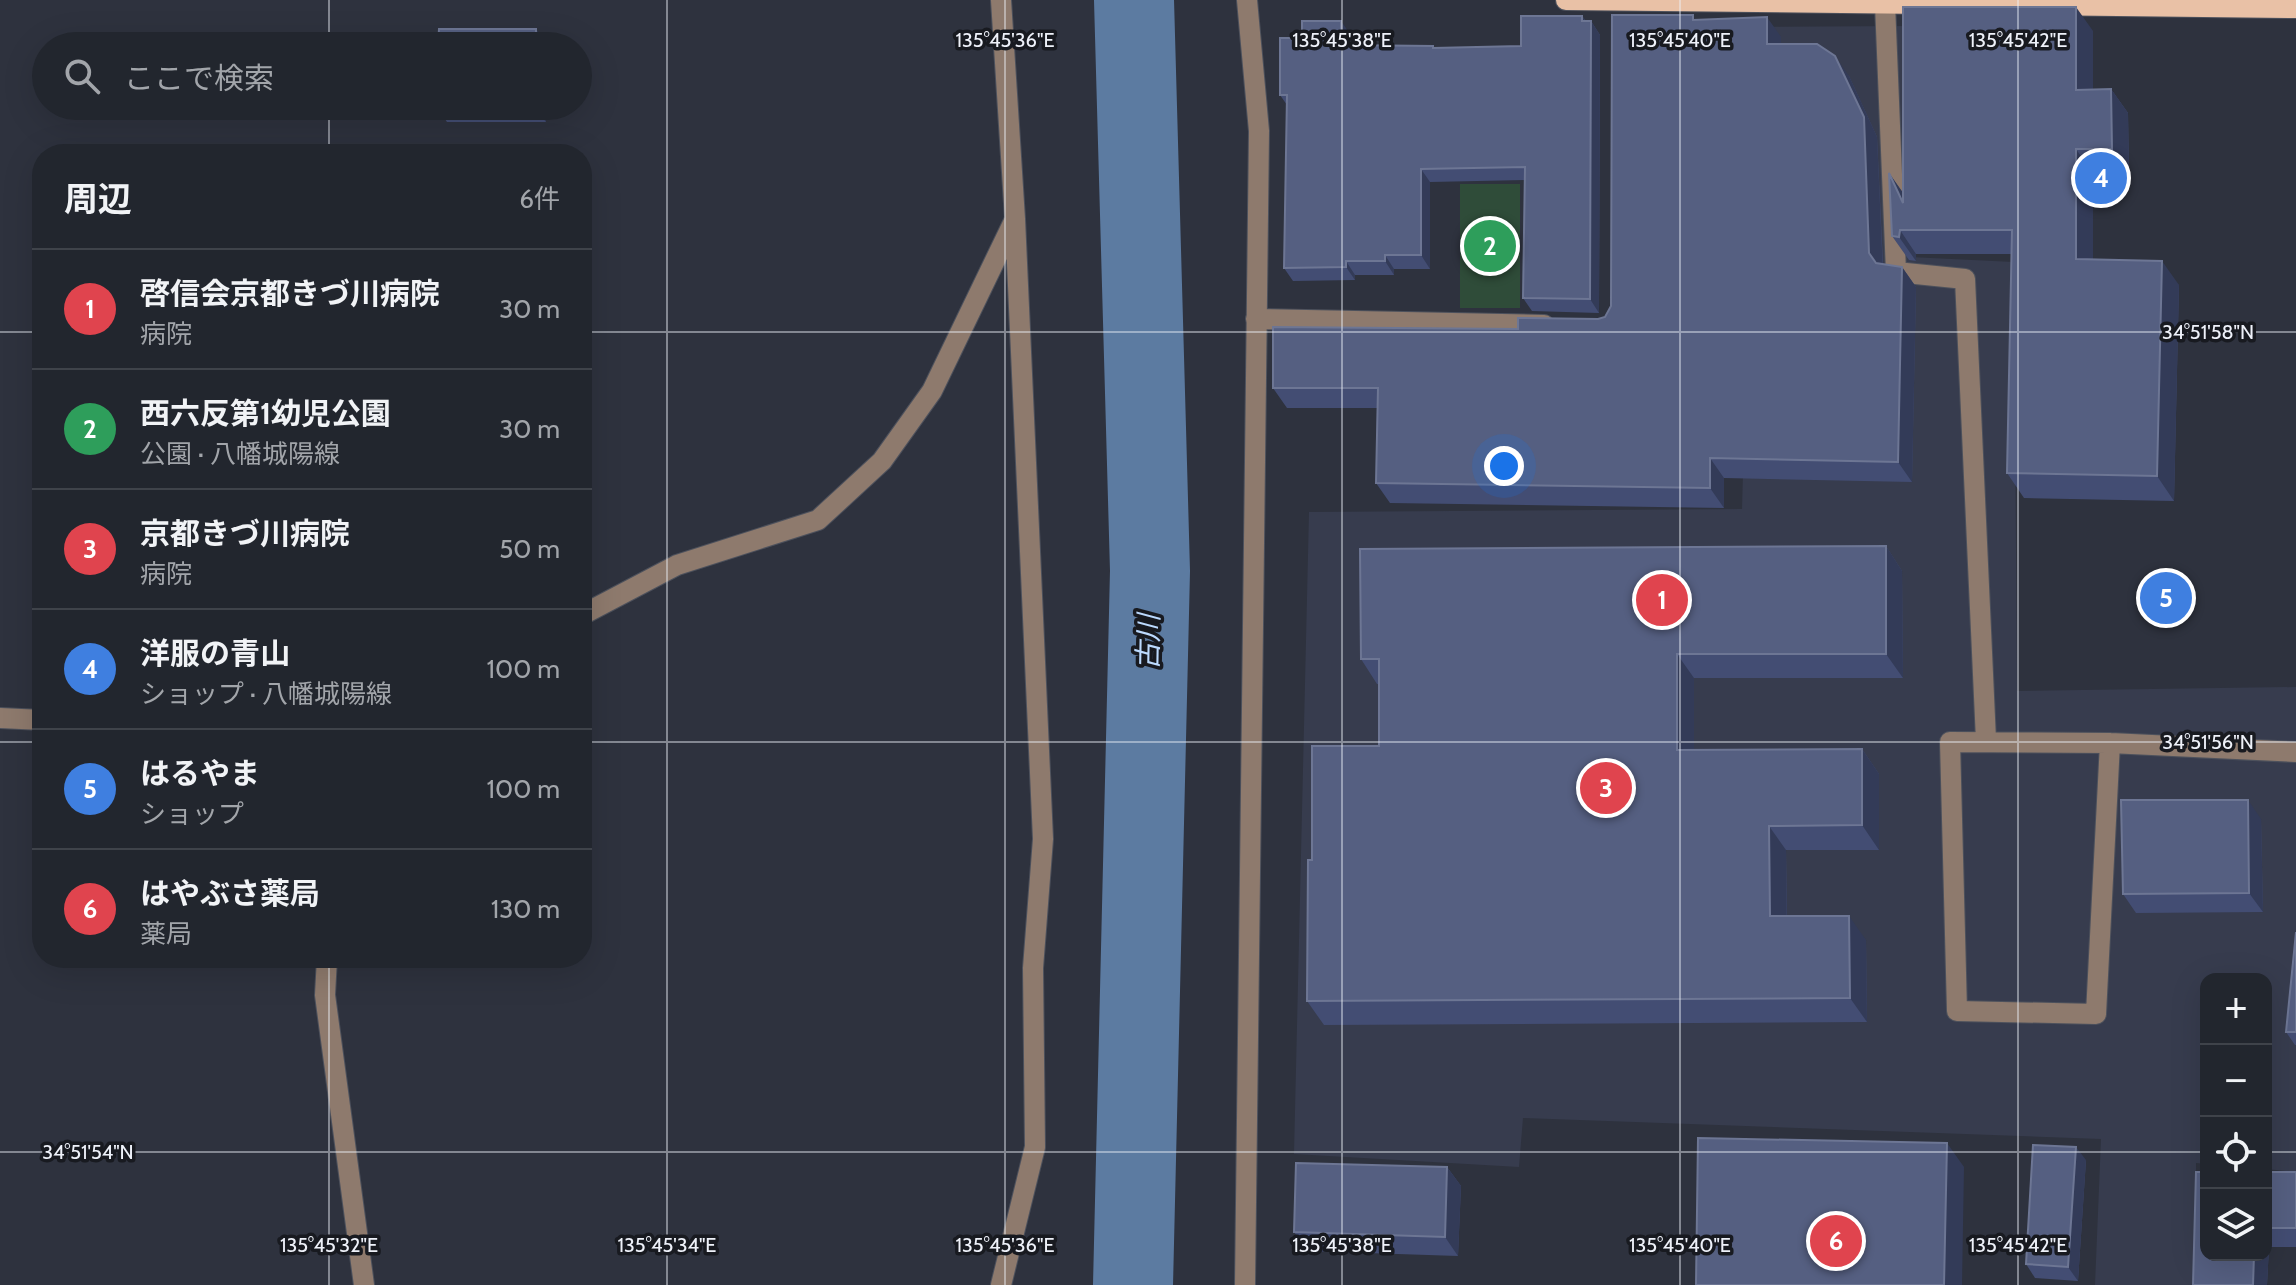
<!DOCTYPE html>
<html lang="ja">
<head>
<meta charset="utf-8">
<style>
	body { margin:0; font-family:Cabin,"Noto Sans JP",sans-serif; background:#2e323a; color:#f1f3f6 }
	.controls { position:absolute; right:24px; bottom:24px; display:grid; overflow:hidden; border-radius:16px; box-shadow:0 8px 32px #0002 }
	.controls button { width:72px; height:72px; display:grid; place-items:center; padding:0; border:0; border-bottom:2px solid #3f434a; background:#22262e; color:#f1f3f6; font:40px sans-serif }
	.you { position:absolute; left:1504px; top:466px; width:28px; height:28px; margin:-20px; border:6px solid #fff; border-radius:50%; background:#1a73e8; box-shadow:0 0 0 12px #1a73e833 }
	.badge { display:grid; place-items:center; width:52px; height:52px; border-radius:50%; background:#95b2f1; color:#fff; font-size:26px; font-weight:700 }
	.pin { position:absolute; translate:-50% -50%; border:4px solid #fff; box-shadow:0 2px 8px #0006 }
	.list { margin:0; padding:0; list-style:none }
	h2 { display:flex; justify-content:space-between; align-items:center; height:104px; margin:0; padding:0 32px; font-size:34px }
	h2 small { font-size:26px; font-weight:400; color:#a2a5aa }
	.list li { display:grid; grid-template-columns:52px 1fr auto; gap:24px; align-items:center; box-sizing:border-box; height:120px; padding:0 32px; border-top:2px solid #3f434a }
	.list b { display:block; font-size:30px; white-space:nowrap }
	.list p { margin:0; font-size:26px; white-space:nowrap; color:#a2a5aa }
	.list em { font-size:26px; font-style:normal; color:#a2a5aa }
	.icon { flex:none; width:44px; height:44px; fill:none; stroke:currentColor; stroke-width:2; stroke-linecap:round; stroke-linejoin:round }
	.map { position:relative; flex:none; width:2296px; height:1285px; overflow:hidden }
	.search { position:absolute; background:#22262e; box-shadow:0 8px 32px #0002; left:32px; top:32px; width:560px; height:88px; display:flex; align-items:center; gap:20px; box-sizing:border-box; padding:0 28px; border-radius:44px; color:#a2a5aa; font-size:30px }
	.panel { position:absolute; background:#22262e; box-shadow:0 8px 32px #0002; left:32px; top:144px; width:560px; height:824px; border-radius:32px }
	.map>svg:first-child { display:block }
	.built { fill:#373c4e }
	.green { fill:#2f4c39 }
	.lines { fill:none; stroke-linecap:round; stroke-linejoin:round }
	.river { stroke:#5c7ba1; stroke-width:80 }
	.minor-casing { stroke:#4d515c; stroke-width:22 }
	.major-casing { stroke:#4d515c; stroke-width:22 }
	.minor { stroke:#8e7a6d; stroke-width:20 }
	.major { stroke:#e9c1a6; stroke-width:20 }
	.wall { fill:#434d73 }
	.shaded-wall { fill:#333b58 }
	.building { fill:#555f81; stroke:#6d7694; stroke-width:2 }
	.ticks { fill:none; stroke:#eef1f9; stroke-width:2; stroke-opacity:0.45 }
	.labels { text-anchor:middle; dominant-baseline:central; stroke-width:7; stroke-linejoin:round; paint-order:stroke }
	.water-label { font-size:28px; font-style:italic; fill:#bcdafe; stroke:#181a20 }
	.ticks-label { font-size:20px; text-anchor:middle; fill:#eef1f9; stroke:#181a20; stroke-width:7; stroke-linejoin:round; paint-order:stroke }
</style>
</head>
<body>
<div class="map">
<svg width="2296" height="1285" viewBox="0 0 2296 1285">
	<rect width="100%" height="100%" fill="#2e323e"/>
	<path class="built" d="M 1909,26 L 1910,257 L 2014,262 L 2017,691 L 2296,687 L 2296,1172 L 2266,1169 L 2266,979 L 2206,979 L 2206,1164 L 2196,1163 L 2197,1285 L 2095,1285 L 2101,1139 L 1523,1118 L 1519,1167 L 1294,1154 L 1309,512 L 1742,509 L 1749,255 L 1731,27 Z"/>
	<path class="green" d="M 1460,184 L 1520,184 L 1520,308 L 1460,308 Z"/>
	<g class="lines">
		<path class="river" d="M 1133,1285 L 1150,571 L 1134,0"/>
		<defs>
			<path id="minor" d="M 1885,4 L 1896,272 L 1965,279 L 1986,740
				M 1256,319 L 1544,325
				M 582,615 L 677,565 L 818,520 L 882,461 L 932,391 L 1015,219 L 1001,0
				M 0,718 L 42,720
				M 2110,743 L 2096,1014 L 1957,1011 L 1950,742 L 2110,743 L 2296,752
				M 327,958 L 325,995 L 364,1285
				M 1001,1285 L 1035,1147 L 1033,968 L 1043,839 L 1015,219
				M 1245,1285 L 1259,131 L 1247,0"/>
			<path id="major" d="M 1566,0 L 2296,8"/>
		</defs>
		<use href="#minor" class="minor-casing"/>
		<use href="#major" class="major-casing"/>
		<use href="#minor" class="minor"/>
		<use href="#major" class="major"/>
	</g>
	<path class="wall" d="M 1582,16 L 1586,21 L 1591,21 L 1600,35 L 1599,313 L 1532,311 L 1523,298 L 1525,180 L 1430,182 L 1430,269 L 1394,269 L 1394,275 L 1355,275 L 1355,280 L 1293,281 L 1284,268 L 1287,105 L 1280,95 L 1350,34 L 1350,45 L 1434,48 L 1521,46 Z
		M 1696,19 L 1781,37 L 1781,44 L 1849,76 L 1877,137 L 1883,264 L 1902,267 L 1916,287 L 1912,482 L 1724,478 L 1724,508 L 1390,503 L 1376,483 L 1377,408 L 1287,408 L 1273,388 L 1518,329 L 1598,319 L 1605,317 L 1611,306 Z
		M 2093,31 L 2093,89 L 2111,89 L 2128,113 L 2129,173 L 2093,174 L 2093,259 L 2179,285 L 2174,501 L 2024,498 L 2007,473 L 2012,254 L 1916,254 L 1916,261 L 1909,260 L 1892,236 L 1889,173 L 1903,193 Z
		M 546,106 L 546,122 L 447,122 L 438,109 Z
		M 1886,546 L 1902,571 L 1903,678 L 1694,678 L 1694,750 L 1862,749 L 1879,774 L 1879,850 L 1786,850 L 1787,916 L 1866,940 L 1867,1022 L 1324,1025 L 1307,1001 L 1312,860 L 1379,746 L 1379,684 L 1377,684 L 1361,659 Z
		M 2261,819 L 2263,912 L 2136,913 L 2123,894 Z
		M 2296,932 L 2296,1045 L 2295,1045 L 2286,1032 Z
		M 2086,1160 L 2078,1281 L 2035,1278 L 2026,1264 Z
		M 1447,1167 L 1461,1186 L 1458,1256 L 1307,1251 L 1294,1232 Z
		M 2266,1172 L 2296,1172 L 2296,1247 L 2269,1247 L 2267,1285 L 2193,1285 L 2266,1255 Z"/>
	<path class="shaded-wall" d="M 2076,7 L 2093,31 L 2093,114 L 2076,90 Z
		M 1582,16 L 1591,28 L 1591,21 L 1600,35 L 1599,313 L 1590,299 Z
		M 1767,17 L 1781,37 L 1781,64 L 1767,44 Z
		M 1341,21 L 1350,34 L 1350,58 L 1341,45 Z
		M 536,29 L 546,42 L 546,46 L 536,46 Z
		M 1835,56 L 1849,76 L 1877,137 L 1883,273 L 1869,253 Z
		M 2111,89 L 2128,113 L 2129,173 L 2112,149 Z
		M 536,106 L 546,106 L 546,122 L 536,109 Z
		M 2076,149 L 2093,174 L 2093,283 L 2076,259 Z
		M 1421,169 L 1430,182 L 1430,269 L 1421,255 Z
		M 1889,173 L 1906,197 L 1903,203 Z
		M 1900,230 L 1916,254 L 1916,261 L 1899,237 Z
		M 1385,255 L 1394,269 L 1394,275 L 1385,261 Z
		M 1346,261 L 1355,275 L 1355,280 L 1346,267 Z
		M 2162,261 L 2179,285 L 2174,501 L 2157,476 Z
		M 1902,267 L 1916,287 L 1912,482 L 1898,462 Z
		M 1710,458 L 1724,478 L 1724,508 L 1710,488 Z
		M 1886,546 L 1902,571 L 1903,678 L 1886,654 Z
		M 1677,654 L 1694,678 L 1694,774 L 1677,750 Z
		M 1862,749 L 1879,774 L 1879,850 L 1862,825 Z
		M 2248,800 L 2261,819 L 2263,912 L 2249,893 Z
		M 1769,826 L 1786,850 L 1787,940 L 1770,916 Z
		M 1849,916 L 1866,940 L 1867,1022 L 1850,998 Z
		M 1947,1143 L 1964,1167 L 1962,1285 L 1944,1285 Z
		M 2076,1147 L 2086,1160 L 2078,1281 L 2068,1267 Z
		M 1447,1167 L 1461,1186 L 1458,1256 L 1445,1237 Z
		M 2266,1243 L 2269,1247 L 2267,1285 L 2253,1285 L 2254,1255 L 2266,1255 Z"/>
	<path class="building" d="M 1903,7 L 2076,7 L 2076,90 L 2111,89 L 2112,149 L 2076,149 L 2076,259 L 2162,261 L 2157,476 L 2007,473 L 2012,230 L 1900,230 L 1899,237 L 1892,236 L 1889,173 L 1903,203 Z
		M 1612,15 L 1693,15 L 1693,20 L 1767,17 L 1767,44 L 1817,44 L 1835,56 L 1864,117 L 1869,253 L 1876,263 L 1902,267 L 1898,462 L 1710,458 L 1710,488 L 1376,483 L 1378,388 L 1273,388 L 1273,327 L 1518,329 L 1518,318 L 1598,319 L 1605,317 L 1611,306 Z
		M 1521,16 L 1582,16 L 1582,21 L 1591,21 L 1590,299 L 1523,298 L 1525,167 L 1421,169 L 1421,255 L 1385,255 L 1385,261 L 1346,261 L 1346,267 L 1284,268 L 1287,95 L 1280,95 L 1280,38 L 1302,38 L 1302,21 L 1341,21 L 1341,45 L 1433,46 L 1433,48 L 1521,46 Z
		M 439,29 L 536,29 L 536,46 L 438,46 Z
		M 438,106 L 536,106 L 536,109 L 438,109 Z
		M 1886,546 L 1886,654 L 1677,654 L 1677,750 L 1862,749 L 1862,825 L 1769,826 L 1770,916 L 1849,916 L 1850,998 L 1307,1001 L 1308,860 L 1312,860 L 1312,746 L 1379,746 L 1379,659 L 1361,659 L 1360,549 Z
		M 2121,800 L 2248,800 L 2249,893 L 2123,894 Z
		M 2296,932 L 2296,1032 L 2286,1032 Z
		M 1698,1138 L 1947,1143 L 1944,1285 L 1696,1285 Z
		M 2033,1145 L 2076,1147 L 2068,1267 L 2026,1264 Z
		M 1296,1163 L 1447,1167 L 1445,1237 L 1294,1232 Z
		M 2196,1172 L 2206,1172 L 2206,1255 L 2254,1255 L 2253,1285 L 2193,1285 Z
		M 2266,1172 L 2296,1172 L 2296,1228 L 2266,1228 Z"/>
	<path class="ticks" d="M 329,0 L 329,46M 667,0 L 667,1285M 1005,0 L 1005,1285M 1342,0 L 1342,1285M 1680,0 L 1680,1285M 2018,0 L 2018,1285M 329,106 L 329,154M 0,332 L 42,332M 582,332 L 2296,332M 0,742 L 42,742M 582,742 L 2296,742M 329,958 L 329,1285M 0,1152 L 2206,1152M 2266,1152 L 2296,1152"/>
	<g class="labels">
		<g class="water-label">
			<text transform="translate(1148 642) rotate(-89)">古川</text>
		</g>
	</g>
	<g class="ticks-label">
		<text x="1005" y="47">135°45'36"E</text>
		<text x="1342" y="47">135°45'38"E</text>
		<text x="1680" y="47">135°45'40"E</text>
		<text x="2018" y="47">135°45'42"E</text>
		<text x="2208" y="339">34°51'58"N</text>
		<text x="2208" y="749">34°51'56"N</text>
		<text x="88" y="1159">34°51'54"N</text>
		<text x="329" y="1252">135°45'32"E</text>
		<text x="667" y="1252">135°45'34"E</text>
		<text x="1005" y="1252">135°45'36"E</text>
		<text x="1342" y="1252">135°45'38"E</text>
		<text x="1680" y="1252">135°45'40"E</text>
		<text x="2018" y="1252">135°45'42"E</text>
	</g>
</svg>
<div class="controls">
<button>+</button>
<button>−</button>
<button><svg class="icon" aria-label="locate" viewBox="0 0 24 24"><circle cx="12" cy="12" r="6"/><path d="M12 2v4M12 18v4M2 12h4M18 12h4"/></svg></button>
<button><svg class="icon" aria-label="layers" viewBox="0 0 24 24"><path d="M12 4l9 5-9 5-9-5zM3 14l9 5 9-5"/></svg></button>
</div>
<div class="you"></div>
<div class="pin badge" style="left:1662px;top:600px;background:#e0444e">1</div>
<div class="pin badge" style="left:1490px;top:246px;background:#2e9e5b">2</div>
<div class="pin badge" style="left:1606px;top:788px;background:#e0444e">3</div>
<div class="pin badge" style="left:2101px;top:178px;background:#3f7fe0">4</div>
<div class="pin badge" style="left:2166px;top:598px;background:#3f7fe0">5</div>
<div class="pin badge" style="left:1836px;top:1241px;background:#e0444e">6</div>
<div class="search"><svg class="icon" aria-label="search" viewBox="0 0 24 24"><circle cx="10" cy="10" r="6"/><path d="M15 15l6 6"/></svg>ここで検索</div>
<section class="panel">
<h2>周辺<small>6件</small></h2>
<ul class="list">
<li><span class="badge" style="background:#e0444e">1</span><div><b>啓信会京都きづ川病院</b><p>病院</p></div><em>30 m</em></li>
<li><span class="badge" style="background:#2e9e5b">2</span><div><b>西六反第1幼児公園</b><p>公園 · 八幡城陽線</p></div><em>30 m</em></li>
<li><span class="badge" style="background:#e0444e">3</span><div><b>京都きづ川病院</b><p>病院</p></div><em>50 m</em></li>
<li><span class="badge" style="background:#3f7fe0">4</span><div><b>洋服の青山</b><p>ショップ · 八幡城陽線</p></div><em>100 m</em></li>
<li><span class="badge" style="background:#3f7fe0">5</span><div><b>はるやま</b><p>ショップ</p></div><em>100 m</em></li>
<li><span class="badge" style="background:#e0444e">6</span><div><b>はやぶさ薬局</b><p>薬局</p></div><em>130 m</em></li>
</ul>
</section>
</div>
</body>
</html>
